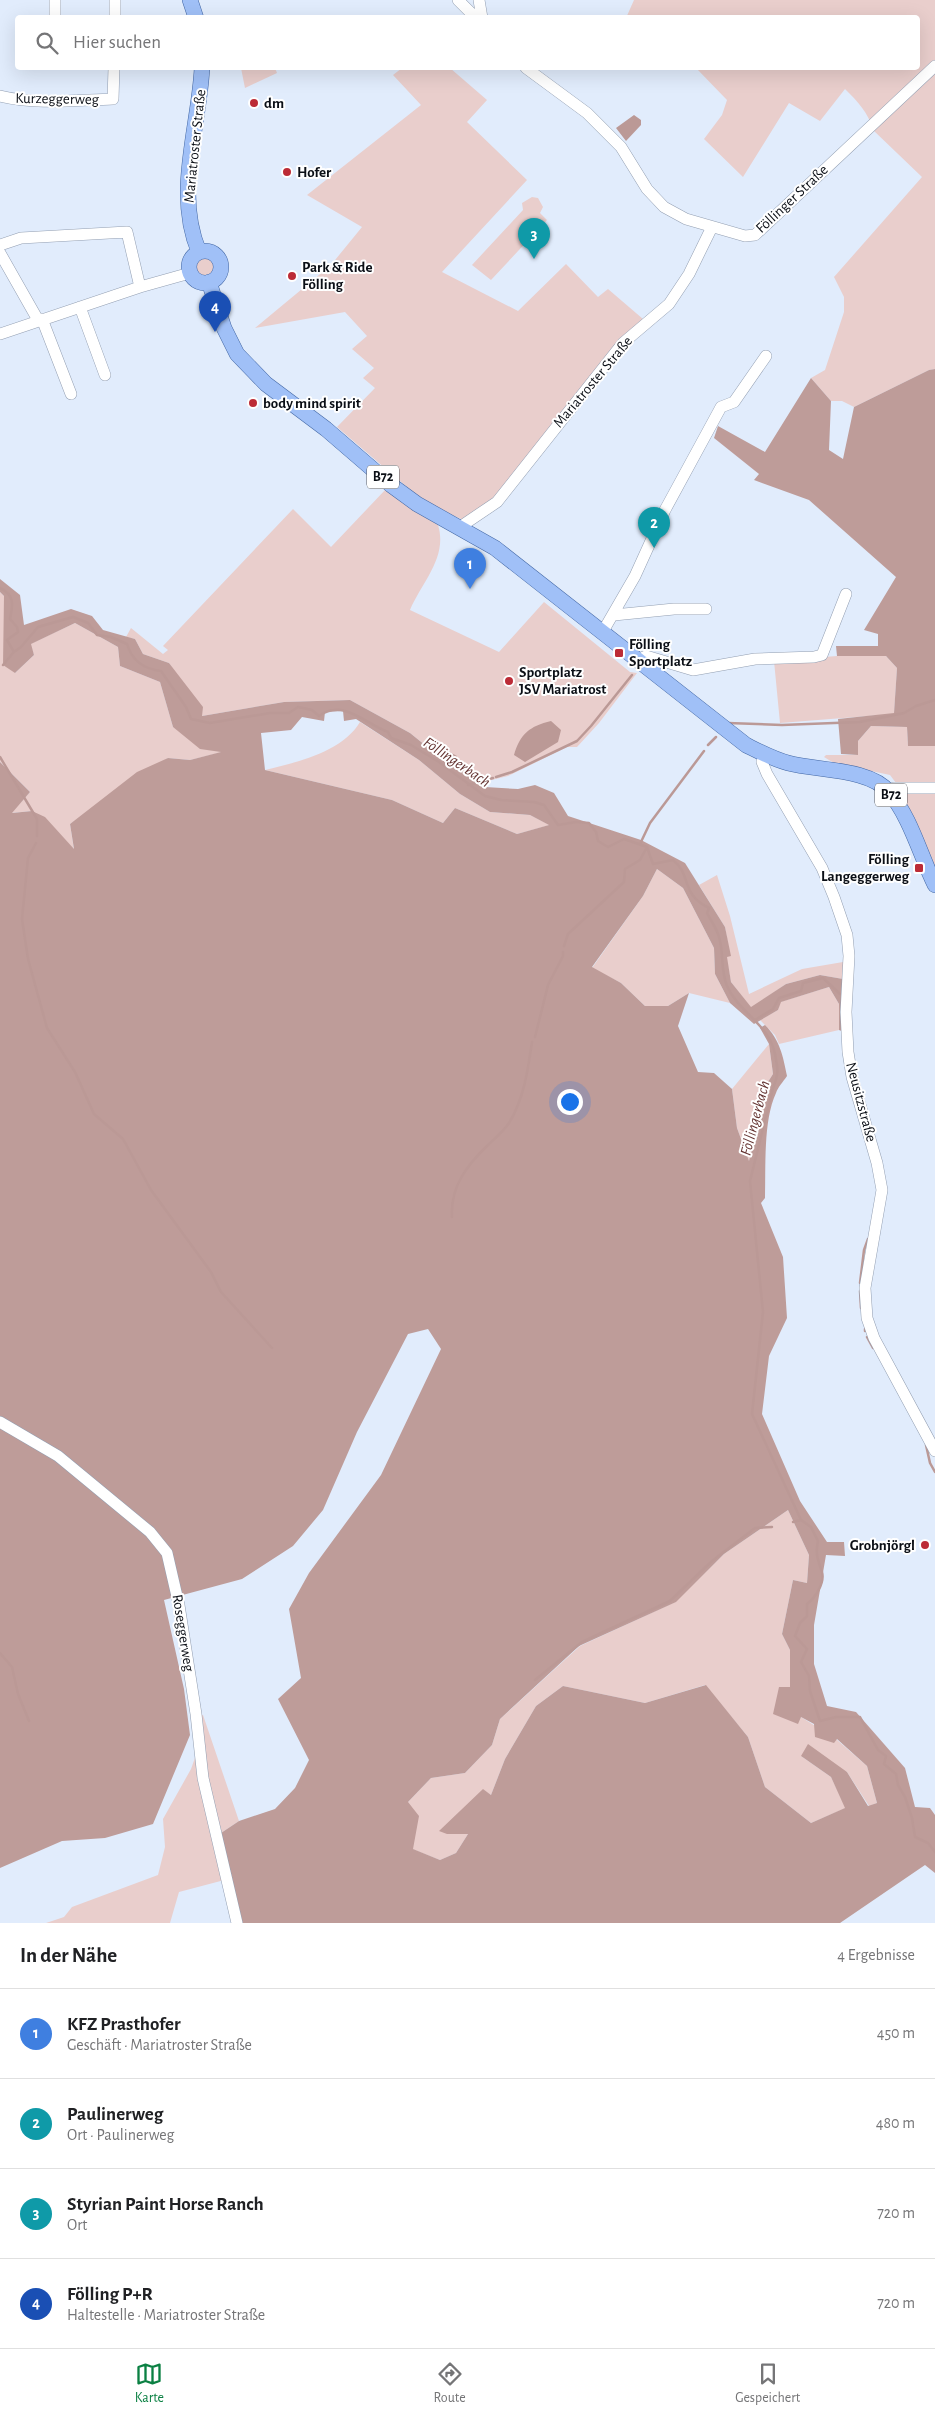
<!DOCTYPE html>
<html lang="de">
<head>
<meta charset="utf-8">
<style>
	body { margin:0; font-family:"Alegreya Sans",sans-serif; background:#f6f6f6; color:#202124 }
	.you { position:absolute; left:569px; top:1101px; width:18px; height:18px; margin:-12px; border:4px solid #fff; border-radius:50%; background:#1a73e8; box-shadow:0 0 0 8px #1a73e833 }
	.badge { display:grid; place-items:center; width:32px; height:32px; border-radius:50%; background:#0b8043; color:#fff; font-size:16px; font-weight:700 }
	.pin { position:absolute; translate:-50% -41px; filter:drop-shadow(0 1px 2px #0008) }
	.pin::after { content:''; position:absolute; top:26px; width:18px; height:15px; background:inherit; clip-path:polygon(0 0,100% 0,50% 100%) }
	.list { margin:0; padding:0; list-style:none }
	h2 { display:flex; justify-content:space-between; align-items:center; height:65px; margin:0; padding:0 20px; font-size:21px }
	h2 small { font-size:16px; font-weight:400; color:#757577 }
	.list li { display:grid; grid-template-columns:32px 1fr auto; gap:15px; align-items:center; box-sizing:border-box; height:90px; padding:0 20px; border-top:1px solid #e0e0e0 }
	.list b { display:block; font-size:19px; white-space:nowrap }
	.list p { margin:0; font-size:16px; white-space:nowrap; color:#757577 }
	.list em { font-size:16px; font-style:normal; color:#757577 }
	.icon { flex:none; width:28px; height:28px; fill:none; stroke:currentColor; stroke-width:2; stroke-linecap:round; stroke-linejoin:round }
	.map { position:relative; flex:none; width:935px; height:1923px; overflow:hidden }
	.search { position:absolute; background:#fff; box-shadow:0 5px 20px #0002; left:15px; right:15px; top:15px; height:55px; display:flex; align-items:center; gap:12px; box-sizing:border-box; padding:0 18px; border-radius:5px; color:#757577; font-size:19px }
	.sheet { height:425px; background:#fff }
	nav { display:flex; justify-content:space-around; align-items:center; box-sizing:border-box; height:70px; border-top:1px solid #e0e0e0; background:#fff; font-size:14px; color:#757577 }
	nav a { display:grid; justify-items:center; gap:2px }
	nav .on { color:#0b8043 }
	.map>svg:first-child { display:block }
	.green { fill:#e9cecc }
	.forest { fill:#be9c99; fill-rule:evenodd }
	.water { fill:#bb9996 }
	.lines { fill:none; stroke-linecap:round; stroke-linejoin:round }
	.stream { stroke:#bb9996; stroke-width:2.5 }
	.minor-casing { stroke:#939fb2; stroke-width:12 }
	.major-casing { stroke:#4367a4; stroke-width:16 }
	.minor { stroke:#fff; stroke-width:11 }
	.major { stroke:#a0c0f7; stroke-width:15 }
	.poi-dot { fill:#bc2b36; stroke:#fff; stroke-width:2 }
	.labels { text-anchor:middle; dominant-baseline:central; stroke-width:4; stroke-linejoin:round; paint-order:stroke }
	.shield { fill:#fff; stroke:#54575c; stroke-width:1 }
	.shield-label { font-size:14px; font-weight:bold; fill:#0b0f16 }
	.street-label { font-size:15px; fill:#0b0f16; stroke:#fff }
	.poi-label { font-size:15px; font-weight:bold; fill:#0b0f16; stroke:#fff; text-anchor:start }
	.water-label { font-size:16px; font-style:italic; fill:#643331; stroke:#fff }
</style>
</head>
<body>
<div class="map">
<svg width="935" height="1923" viewBox="0 0 935 1923">
	<rect width="100%" height="100%" fill="#e1ecfc"/>
	<path class="green" d="M 634,0 L 935,0 L 935,369 L 929,370 L 854,407 L 842,401 L 831,401 L 811,378 L 825,370 L 844,312 L 844,297 L 834,277 L 922,177 L 873,130 C 868,112 858,102 845,89 L 820,121 L 789,103 L 743,177 L 704,139 L 722,115 L 727,100 L 696,68 L 918,68 L 918,18 L 626,18 Z
		M 241,68 L 275,68 L 277,73 L 245,88 Z
		M 402,68 L 450,68 L 487,100 L 467,122 L 527,180 L 442,272 L 518,311 L 566,264 L 598,297 L 608,289 L 650,325 L 623,350 L 544,450 L 470,523 L 432,506 L 414,493 L 337,427 L 375,388 L 363,378 L 374,368 L 352,349 L 367,336 L 345,312 L 255,328 L 331,265 L 362,227 L 307,195 L 421,105 L 393,75 Z
		M 532,197 L 538,198 L 543,207 L 540,213 L 547,220 L 491,280 L 472,265 L 523,210 L 522,203 Z
		M194 267a12 12 0 1 1 24 0a12 12 0 1 1-24 0Z
		M 386,489 L 438,525 C 448,557 422,582 410,610 L 499,652 L 544,602 L 630,672 L 637,673 L 599,723 L 577,747 L 567,747 L 508,776 L 483,782 L 482,777 L 456,763 L 444,749 L 431,750 L 410,733 L 350,700 L 284,702 L 202,716 L 169,663 L 143,654 L 135,639 L 126,637 L 131,628 L 163,654 L 168,650 L 163,646 L 293,509 L 331,547 Z
		M 0,592 L 4,596 L 15,673 L 34,655 L 30,644 L 75,623 L 118,647 L 120,666 L 160,682 L 173,727 L 223,752 L 190,760 L 168,758 L 70,824 L 74,850 L 32,811 L 11,813 L 30,792 L 0,762 Z
		M 837,656 L 886,656 L 897,668 L 894,714 L 780,723 L 774,661 Z
		M 360,722 L 419,760 L 460,794 L 490,812 L 530,815 L 550,825 L 517,834 L 455,808 L 443,823 L 392,800 L 265,770 C 298,762 342,752 360,722 Z
		M 871,726 L 907,727 L 908,746 L 935,746 L 935,871 L 901,801 L 896,783 L 890,775 L 834,763 L 824,757 L 826,755 L 858,755 L 858,741 Z
		M 657,869 L 683,888 L 714,948 L 715,974 L 730,1003 L 689,993 L 668,1006 L 645,1006 L 621,983 L 592,968 L 643,896 Z
		M 717,875 L 730,916 L 749,994 L 802,969 L 843,962 L 843,979 L 820,975 L 786,984 L 751,1008 L 731,982 L 726,956 L 730,956 L 725,927 L 699,885 Z
		M 829,987 L 839,1004 L 839,1030 L 779,1044 L 775,1035 L 760,1020 L 778,1010 L 780,1002 Z
		M 769,1044 L 773,1074 L 766,1085 L 749,1162 L 737,1128 L 732,1089 Z
		M 788,1510 L 809,1555 L 807,1583 L 793,1580 L 782,1634 L 790,1650 L 790,1687 L 801,1717 L 836,1739 L 867,1766 L 877,1803 L 869,1806 L 847,1772 L 801,1756 L 831,1777 L 846,1808 L 811,1823 L 765,1787 L 748,1737 L 705,1685 L 645,1703 L 563,1686 L 536,1706 L 505,1759 L 491,1795 L 483,1790 L 447,1834 L 468,1834 L 456,1853 L 440,1860 L 412,1849 L 414,1839 L 408,1802 L 431,1778 L 465,1773 L 492,1745 L 500,1719 L 580,1646 L 675,1602 L 724,1554 Z
		M 203,1715 L 239,1821 L 221,1833 L 232,1878 L 179,1892 L 170,1923 L 46,1923 L 64,1917 L 72,1907 L 158,1875 L 165,1847 L 163,1819 L 191,1769 L 202,1738 L 199,1716 Z"/>
	<path class="forest" d="M 935,369 L 935,746 L 908,746 L 907,727 L 871,726 L 858,741 L 858,755 L 841,754 L 838,719 L 894,713 L 897,668 L 886,656 L 837,656 L 836,646 L 878,646 L 878,634 L 864,630 L 896,577 L 809,500 L 754,480 L 759,474 L 714,438 L 718,426 L 765,452 L 811,378 L 831,401 L 829,450 L 843,459 L 854,407 L 929,370 Z
		M 0,579 L 20,595 L 24,625 L 71,609 L 92,616 L 103,630 L 135,639 L 143,654 L 169,663 L 203,707 L 202,716 L 284,702 L 350,700 L 410,733 L 431,750 L 444,749 L 457,756 L 457,763 L 482,777 L 485,787 L 518,789 L 535,785 L 554,793 L 568,816 L 641,840 L 685,863 L 725,927 L 731,956 L 727,957 L 731,982 L 751,1007 L 786,984 L 820,975 L 843,979 L 844,1032 L 839,1030 L 839,1004 L 829,987 L 781,1002 L 778,1010 L 754,1024 L 730,1003 L 715,974 L 714,948 L 683,888 L 657,869 L 643,896 L 592,967 L 621,983 L 645,1006 L 668,1006 L 689,993 L 678,1026 L 698,1072 L 714,1073 L 732,1089 L 737,1128 L 749,1161 L 766,1085 L 773,1074 L 769,1044 L 760,1028 L 765,1025 C 780,1040 783,1056 787,1076 C 783,1082 778,1087 776,1093 C 763,1121 766,1167 765,1198 L 761,1203 L 783,1257 L 787,1318 L 769,1356 L 762,1414 L 800,1501 L 827,1542 L 844,1542 L 845,1556 L 826,1555 L 814,1625 L 814,1664 L 827,1706 L 856,1712 L 905,1768 L 915,1807 L 930,1808 L 935,1815 L 935,1873 L 925,1865 L 840,1923 L 237,1923 L 232,1878 L 221,1833 L 239,1821 L 275,1809 L 295,1788 L 309,1760 L 278,1699 L 301,1678 L 289,1609 L 309,1573 L 381,1475 L 441,1349 L 428,1329 L 408,1334 L 357,1432 L 323,1510 L 293,1546 L 242,1579 L 164,1600 L 184,1689 L 190,1735 L 153,1824 L 105,1838 L 62,1841 L 0,1868 L 0,762 L 30,792 L 12,813 L 32,811 L 45,817 L 74,849 L 70,824 L 137,772 L 168,758 L 190,760 L 221,752 L 200,749 L 173,727 L 160,682 L 120,666 L 118,647 L 75,623 L 31,644 L 34,655 L 15,673 L 3,665 L 4,596 L 0,592 ZM 343,711 L 344,721 L 356,719 L 419,760 L 460,794 L 490,812 L 530,815 L 549,825 L 517,834 L 455,808 L 443,823 L 392,800 L 265,770 L 261,733 L 291,730 L 302,717 L 324,721 L 325,712 ZM 788,1510 L 809,1555 L 807,1583 L 793,1580 L 782,1634 L 790,1650 L 790,1687 L 779,1687 L 773,1714 L 798,1724 L 801,1717 L 814,1724 L 815,1737 L 834,1743 L 837,1739 L 867,1766 L 877,1803 L 868,1806 L 847,1772 L 808,1744 L 801,1756 L 831,1777 L 845,1808 L 811,1823 L 765,1787 L 748,1737 L 706,1685 L 645,1703 L 563,1686 L 536,1706 L 505,1759 L 491,1795 L 483,1789 L 439,1831 L 447,1834 L 468,1834 L 456,1853 L 440,1860 L 413,1849 L 419,1816 L 408,1802 L 431,1778 L 465,1773 L 492,1745 L 500,1719 L 579,1646 L 676,1602 L 724,1554 Z"/>
	<path class="water" d="M 634,115 L 641,120 L 641,125 L 626,141 L 616,128 Z
		M 551,721 L 561,730 L 558,742 L 525,762 L 514,755 C 520,734 530,726 551,721 Z"/>
	<g class="lines">
		<path class="stream" d="M 0,588 C 15,595 13,605 10,619 L 17,627 L 18,632 L 7,640 L 14,652 L 21,647 L 38,627 L 73,617 L 88,623 L 97,635 L 111,637 L 127,644 C 132,661 144,669 161,671 L 186,707 L 191,719 L 210,723 L 270,713 L 289,713 L 298,707 L 312,710 L 319,716 C 344,698 365,724 388,732 L 391,738 L 411,745 L 439,762 L 485,796 L 501,800 L 534,802 L 544,805 L 558,825 L 576,822 L 589,823 L 596,832 L 598,841 L 608,847 L 624,839 L 647,847 L 653,864 L 673,860 C 692,875 680,894 709,908 L 707,913 C 711,921 717,929 719,937 C 724,953 720,968 727,986 C 739,1013 769,1024 775,1054 C 778,1070 779,1073 773,1088 L 750,1181 L 763,1312 L 752,1414 L 801,1520 L 811,1527 L 818,1541 C 815,1554 818,1560 822,1572 C 825,1583 815,1598 807,1604 L 807,1616 L 800,1623 L 795,1636 L 807,1649 L 801,1662 L 809,1676 L 810,1691 L 820,1721 L 836,1717 L 860,1717 L 878,1750 L 886,1756 L 884,1764 L 896,1774 L 898,1785 L 905,1797 L 912,1818 L 915,1837 L 928,1843 L 935,1852
			M 3,665 L 13,653
			M 728,723 L 782,725 L 860,722 L 904,713 L 916,706 L 935,700
			M 708,745 L 716,737
			M 0,757 L 37,819 L 37,836
			M 496,777 L 512,772 L 577,741 L 591,726 L 632,675
			M 468,785 L 493,778
			M 36,843 L 28,858 L 22,919 L 28,959 L 47,1028 L 75,1072 L 94,1114 L 123,1139 L 151,1190 L 211,1272 L 221,1292 L 272,1348
			M 640,844 L 650,823 L 704,751
			M 564,946 L 568,934 L 624,882 L 625,869 L 640,860 L 647,847
			M 755,1020 L 773,1009 L 779,998 L 801,991 L 803,983 L 823,978 L 840,994
			M 535,1037 L 548,985 L 563,956 L 563,952
			M 452,1217 C 450,1187 467,1165 488,1145 C 495,1138 504,1131 509,1123 C 524,1099 528,1069 532,1042
			M 860,1283 L 864,1250 L 868,1239
			M 860,1291 L 861,1308
			M 865,1329 L 865,1331
			M 867,1337 L 873,1348
			M 926,1445 L 930,1463 L 935,1472
			M 793,1522 L 801,1520
			M 0,1653 L 12,1667 L 18,1694 L 29,1721
			M 535,1680 L 582,1642 L 670,1601 L 712,1561 L 755,1528 L 772,1527"/>
		<defs>
			<path id="minor" d="M 55,0 L 55,18
				M 458,0 L 476,18
				M 479,0 L 482,18
				M 115,18 L 115,0
				M 526,68 L 587,113 L 621,147 L 647,189 L 664,207 L 686,219 L 745,236 L 755,235 L 935,66
				M 0,96 C 36,105 77,100 113,99 L 114,68
				M 0,245 L 21,238 L 127,232 L 140,287
				M 0,253 L 38,320
				M 80,307 L 105,375
				M 42,319 L 71,394
				M 0,334 L 140,287 L 190,273
				M 460,527 L 497,502 L 623,343 L 669,304 L 689,274 L 712,227
				M 614,615 L 674,609 L 706,609
				M 602,633 L 635,576 L 665,510 L 721,407 L 734,402 L 766,356
				M 637,660 L 646,656 L 693,670 L 755,659 L 814,657 L 822,655 L 846,594
				M 765,755 L 762,762 L 767,774 L 822,868 L 834,897 L 847,935 L 849,956 L 846,1012 L 848,1052 L 852,1077 L 877,1163 L 882,1190 L 865,1288 L 867,1318 L 874,1338 L 935,1451
				M 888,790 L 894,788 L 935,788
				M 0,1422 L 58,1456 L 150,1532 L 167,1553 L 179,1605 L 196,1714 L 203,1778 L 237,1923"/>
			<path id="major" d="M 190,0 L 196,18
				M189 267a16 16 0 1 1 32 0a16 16 0 1 1-32 0Z
				M 199,252 C 174,193 199,128 202,68
				M 209,282 L 224,328 L 237,354 L 266,384 L 326,429 L 391,485 L 417,504 L 495,548 L 746,745 C 760,752 773,759 788,763 C 818,771 869,768 889,792 C 911,818 920,855 935,885"/>
		</defs>
		<use href="#minor" class="minor-casing"/>
		<use href="#major" class="major-casing"/>
		<use href="#minor" class="minor"/>
		<use href="#major" class="major"/>
	</g>
	<g class="poi-dot">
		<circle cx="254" cy="103" r="5"/>
		<circle cx="287" cy="172" r="5"/>
		<circle cx="292" cy="276" r="5"/>
		<circle cx="253" cy="403" r="5"/>
		<rect x="614" y="648" width="10" height="10" rx="2.5"/>
		<circle cx="509" cy="681" r="5"/>
		<rect x="914" y="863" width="10" height="10" rx="2.5"/>
		<circle cx="925" cy="1545" r="5"/>
	</g>
	<g class="labels">
		<g class="shield">
			<rect x="367" y="465.5" width="32" height="23" rx="4"/>
			<rect x="875" y="783.5" width="32" height="23" rx="4"/>
		</g>
		<g class="shield-label">
			<text x="383" y="477">B72</text>
			<text x="891" y="795">B72</text>
		</g>
		<g class="street-label">
			<text transform="translate(57 99) rotate(1)">Kurzeggerweg</text>
			<text transform="translate(195 146) rotate(-84)">Mariatroster Straße</text>
			<text transform="translate(792 199) rotate(-43)">Föllinger Straße</text>
			<text transform="translate(593 382) rotate(-50)">Mariatroster Straße</text>
			<text transform="translate(861 1102) rotate(75)">Neusitzstraße</text>
			<text transform="translate(183 1633) rotate(81)">Roseggerweg</text>
		</g>
		<g class="poi-label">
			<text x="264" y="103">dm</text>
			<text x="297" y="172">Hofer</text>
			<text x="302" y="267">Park &amp; Ride<tspan x="302" dy="17">Fölling</tspan></text>
			<text x="263" y="403">body mind spirit</text>
			<text x="629" y="644">Fölling<tspan x="629" dy="17">Sportplatz</tspan></text>
			<text x="519" y="672">Sportplatz<tspan x="519" dy="17">JSV Mariatrost</tspan></text>
			<text x="909" y="859" text-anchor="end">Fölling<tspan x="909" dy="17">Langeggerweg</tspan></text>
			<text x="915" y="1545" text-anchor="end">Grobnjörgl</text>
		</g>
		<g class="water-label">
			<text transform="translate(457 762) rotate(34)">Föllingerbach</text>
			<text transform="translate(755 1118) rotate(-75)">Föllingerbach</text>
		</g>
	</g>
</svg>
<div class="you"></div>
<div class="pin badge" style="left:470px;top:589px;background:#3f7fe0">1</div>
<div class="pin badge" style="left:654px;top:548px;background:#0f9aa8">2</div>
<div class="pin badge" style="left:534px;top:259px;background:#0f9aa8">3</div>
<div class="pin badge" style="left:215px;top:332px;background:#1a4fb4">4</div>
<div class="search"><svg class="icon" aria-label="search" viewBox="0 0 24 24"><circle cx="10" cy="10" r="6"/><path d="M15 15l6 6"/></svg>Hier suchen</div>
</div>
<section class="sheet">
<h2>In der Nähe<small>4 Ergebnisse</small></h2>
<ul class="list">
<li><span class="badge" style="background:#3f7fe0">1</span><div><b>KFZ Prasthofer</b><p>Geschäft · Mariatroster Straße</p></div><em>450 m</em></li>
<li><span class="badge" style="background:#0f9aa8">2</span><div><b>Paulinerweg</b><p>Ort · Paulinerweg</p></div><em>480 m</em></li>
<li><span class="badge" style="background:#0f9aa8">3</span><div><b>Styrian Paint Horse Ranch</b><p>Ort</p></div><em>720 m</em></li>
<li><span class="badge" style="background:#1a4fb4">4</span><div><b>Fölling P+R</b><p>Haltestelle · Mariatroster Straße</p></div><em>720 m</em></li>
</ul>
</section>
<nav>
<a class="on"><svg class="icon" aria-label="map" viewBox="0 0 24 24"><path d="M3 6l6-2 6 2 6-2v14l-6 2-6-2-6 2zM9 4v14M15 6v14"/></svg>Karte</a>
<a><svg class="icon" aria-label="directions" viewBox="0 0 24 24"><path d="M12 3l9 9-9 9-9-9zM9 14v-3h6M13 9l2 2-2 2"/></svg>Route</a>
<a><svg class="icon" aria-label="saved" viewBox="0 0 24 24"><path d="M7 4h10v16l-5-4-5 4z"/></svg>Gespeichert</a>
</nav>
</body>
</html>
